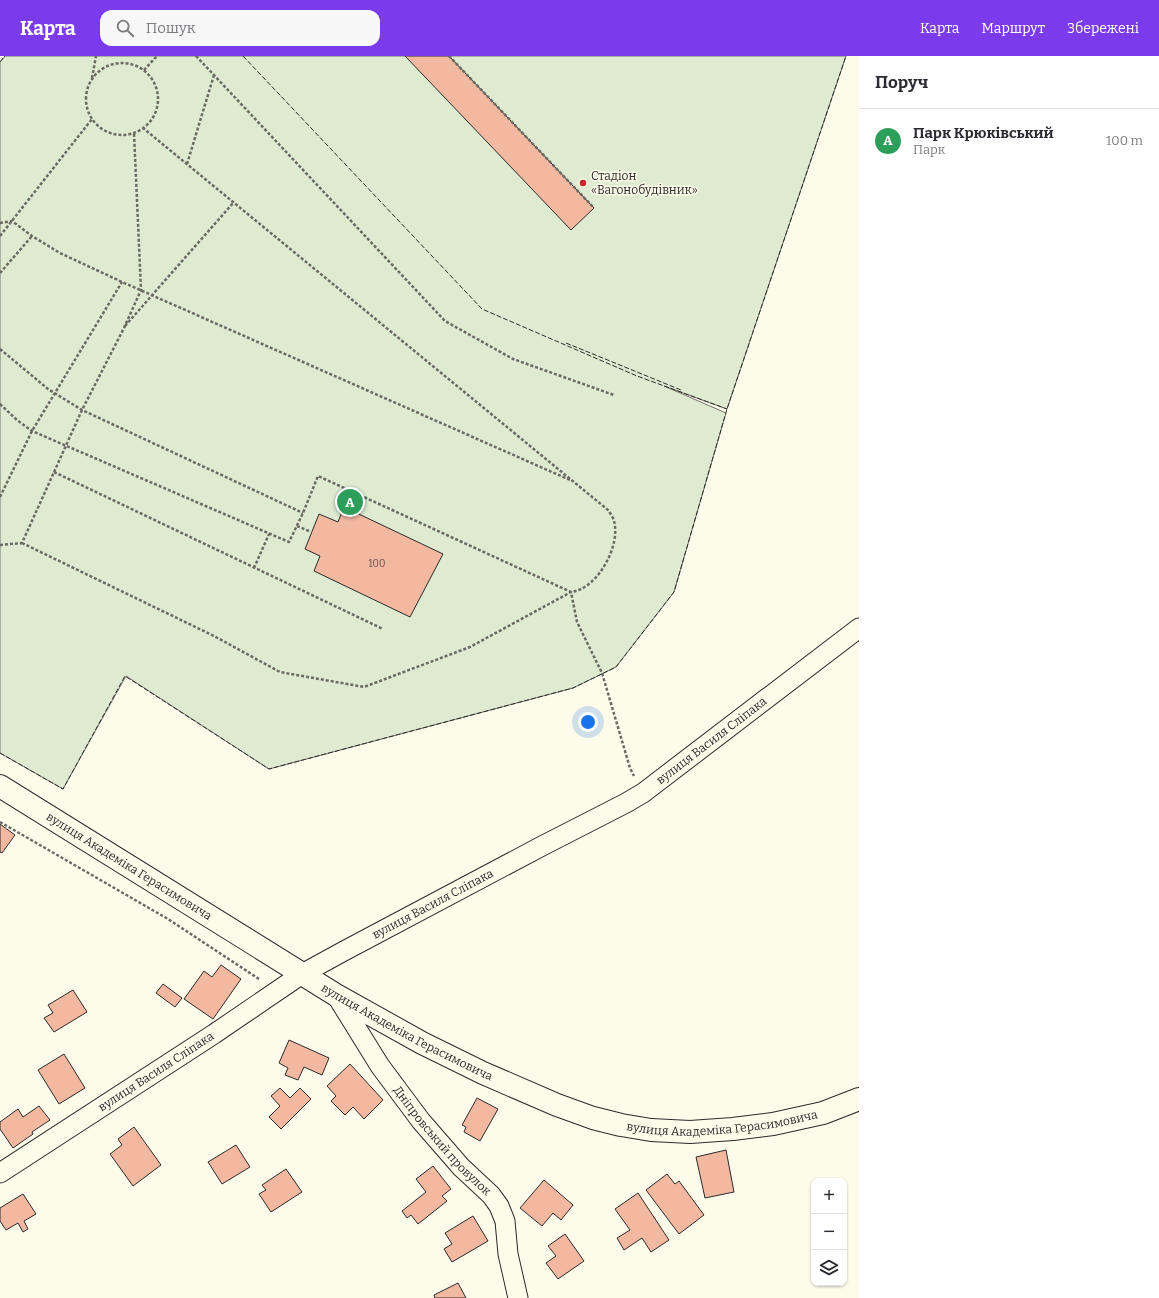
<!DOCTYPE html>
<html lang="uk">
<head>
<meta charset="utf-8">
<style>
	body { margin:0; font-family:Bitter,serif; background:#f7f7f7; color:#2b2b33 }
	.controls { position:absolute; right:12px; bottom:12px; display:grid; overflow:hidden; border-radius:8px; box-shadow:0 1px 3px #0004 }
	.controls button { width:36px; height:36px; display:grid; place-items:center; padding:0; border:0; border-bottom:1px solid #e1e1e2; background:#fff; color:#2b2b33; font:20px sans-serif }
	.you { position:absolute; left:588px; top:666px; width:14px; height:14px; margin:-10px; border:3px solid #fff; border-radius:50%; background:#1a73e8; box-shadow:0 0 0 6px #1a73e833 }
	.badge { display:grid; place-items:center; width:26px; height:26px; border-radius:50%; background:#7c3aed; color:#fff; font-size:13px; font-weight:700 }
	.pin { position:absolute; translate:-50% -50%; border:2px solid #fff; box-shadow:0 1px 4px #0006 }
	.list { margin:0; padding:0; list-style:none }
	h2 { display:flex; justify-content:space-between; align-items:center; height:52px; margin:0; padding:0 16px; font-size:17px }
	h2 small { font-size:13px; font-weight:400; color:#7c7c81 }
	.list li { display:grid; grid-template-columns:26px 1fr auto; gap:12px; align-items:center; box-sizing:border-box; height:64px; padding:0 16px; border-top:1px solid #e1e1e2 }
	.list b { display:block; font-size:15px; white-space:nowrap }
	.list p { margin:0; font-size:13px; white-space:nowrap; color:#7c7c81 }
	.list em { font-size:13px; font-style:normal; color:#7c7c81 }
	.icon { flex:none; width:22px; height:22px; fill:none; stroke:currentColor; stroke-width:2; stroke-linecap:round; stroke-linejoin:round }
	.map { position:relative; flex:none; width:859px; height:1242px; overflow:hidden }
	header { display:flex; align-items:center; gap:24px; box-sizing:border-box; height:56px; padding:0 20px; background:#7c3aed; color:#fff }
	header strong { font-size:19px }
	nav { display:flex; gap:22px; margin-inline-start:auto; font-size:14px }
	.search { width:280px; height:36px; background:#f7f7f7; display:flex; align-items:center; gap:10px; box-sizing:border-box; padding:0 14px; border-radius:12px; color:#7c7c81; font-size:15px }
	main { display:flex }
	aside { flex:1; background:#fff }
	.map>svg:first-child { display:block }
	.green { fill:#deebd1; stroke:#74746e }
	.building { fill:#f2b8a0; stroke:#2b2b2b }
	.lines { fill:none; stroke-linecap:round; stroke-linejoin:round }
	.minor-casing { stroke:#2b2b2b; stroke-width:21 }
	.tertiary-casing { stroke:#2b2b2b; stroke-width:24 }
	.path { stroke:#6a6964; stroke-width:2.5; stroke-dasharray:3 2; stroke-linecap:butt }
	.minor { stroke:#fdfbea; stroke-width:19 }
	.tertiary { stroke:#fdfbea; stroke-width:22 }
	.fence { stroke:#2b2b2b; stroke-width:1; stroke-dasharray:5 2; stroke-linecap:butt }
	.poi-dot { fill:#c62828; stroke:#fdfbea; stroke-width:1.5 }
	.labels { text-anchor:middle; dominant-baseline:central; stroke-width:3; stroke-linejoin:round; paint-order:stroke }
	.number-label { font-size:10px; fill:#5d4e48 }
	.poi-label { font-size:12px; fill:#2b2b2b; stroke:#fdfbea; text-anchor:start }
	.street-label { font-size:12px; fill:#2b2b2b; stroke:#fdfbea }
</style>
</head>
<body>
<header>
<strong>Карта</strong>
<div class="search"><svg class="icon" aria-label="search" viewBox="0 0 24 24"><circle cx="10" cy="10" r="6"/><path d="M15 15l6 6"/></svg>Пошук</div>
<nav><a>Карта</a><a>Маршрут</a><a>Збережені</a></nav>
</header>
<main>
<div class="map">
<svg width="859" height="1242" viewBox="0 0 859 1242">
	<rect width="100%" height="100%" fill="#fdfbea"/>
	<path class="green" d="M 5,0 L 846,0 L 727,353 L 664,330 L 726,357 L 674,536 L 616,611 L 573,632 L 269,713 L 126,620 L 63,733 L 0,697 L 0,6 Z"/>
	<path class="building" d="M 405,0 L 449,0 L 594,152 L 571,174 Z
		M 344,451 L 443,498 L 410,561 L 314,515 L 320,500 L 305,493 L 319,458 L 338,466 Z
		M 0,768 L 15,779 L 2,797 L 0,796 Z
		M 221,909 L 241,923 L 213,963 L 184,943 L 204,915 L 212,921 Z
		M 163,928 L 182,942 L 175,951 L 156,937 Z
		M 73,934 L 87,956 L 54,976 L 44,962 L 53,957 L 48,949 Z
		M 289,984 L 329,1002 L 322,1019 L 304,1011 L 298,1024 L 285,1019 L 288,1012 L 279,1007 Z
		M 64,998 L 85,1032 L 59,1048 L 38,1014 Z
		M 350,1008 L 383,1044 L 364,1063 L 353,1051 L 345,1059 L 331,1045 L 336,1040 L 327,1030 Z
		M 280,1032 L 290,1042 L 300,1032 L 311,1043 L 281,1073 L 269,1061 L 280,1050 L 271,1040 Z
		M 477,1042 L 498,1053 L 480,1085 L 464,1076 L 466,1071 L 462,1069 Z
		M 39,1050 L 50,1064 L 32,1076 L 33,1078 L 13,1092 L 0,1073 L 0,1066 L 18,1053 L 23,1061 Z
		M 134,1071 L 161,1109 L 133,1130 L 110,1098 L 122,1089 L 118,1083 Z
		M 236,1089 L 250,1111 L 222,1128 L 208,1106 Z
		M 726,1094 L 734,1136 L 705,1142 L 696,1101 Z
		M 433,1110 L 451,1133 L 442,1140 L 447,1145 L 418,1168 L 411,1159 L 407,1162 L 402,1155 L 426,1136 L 416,1123 Z
		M 286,1113 L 302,1136 L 271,1156 L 259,1138 L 266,1134 L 262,1129 Z
		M 667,1118 L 675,1128 L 679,1125 L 704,1159 L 679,1178 L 646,1134 Z
		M 544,1124 L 573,1149 L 561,1164 L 553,1157 L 542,1170 L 520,1152 Z
		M 638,1137 L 669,1184 L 651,1196 L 642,1182 L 624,1194 L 617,1182 L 630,1174 L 615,1153 Z
		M 23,1138 L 36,1158 L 24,1165 L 28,1173 L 23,1176 L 18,1167 L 6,1174 L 0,1165 L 0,1152 Z
		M 473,1160 L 488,1185 L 452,1206 L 444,1193 L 452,1188 L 445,1177 Z
		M 565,1178 L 584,1205 L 558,1223 L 546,1207 L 556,1200 L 548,1190 Z
		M 458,1227 L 466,1242 L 435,1242 L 434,1239 Z"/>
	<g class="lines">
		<defs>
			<g id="minor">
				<path id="s1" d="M 336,939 L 380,1010 L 421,1065 L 461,1111 L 491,1139 L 499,1150 L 505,1165 L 508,1198 L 518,1242"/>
				<path id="s2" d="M 0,1117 L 214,978 L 302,918 L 344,895 L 542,790 L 626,747 L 643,737 L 859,572"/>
			</g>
			<g id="tertiary">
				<path id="s3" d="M 0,730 L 336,939 L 422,987 L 483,1017 L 557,1049 L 593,1062 L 621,1069 L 651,1074 L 690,1076 L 733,1073 L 773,1068 L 823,1057 L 859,1043"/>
			</g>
		</defs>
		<use href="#minor" class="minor-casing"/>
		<use href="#tertiary" class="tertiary-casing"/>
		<path class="path" d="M 196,0 L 445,265 L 513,303 L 614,339
			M 449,0 L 594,152
			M86 43a36 36 0 1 1 72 0a36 36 0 1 1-72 0Z
			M 144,14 L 157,0
			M 92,22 L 96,0
			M 187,108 L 214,19
			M 0,167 L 12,165 L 32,180 L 60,197 L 122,226 L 570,424
			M 0,180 L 92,63
			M 0,217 L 32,180
			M 125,270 L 234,146
			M 0,293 L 48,333 L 82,354 L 303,457
			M 0,348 L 17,364 L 32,375 L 289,486 L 303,457 L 318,420 L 571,536 C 598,533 621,489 614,465 C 613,461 610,457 608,454 L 143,72
			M 54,416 L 383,573
			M 0,441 L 32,375 L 122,226
			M 297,470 L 309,475
			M 22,487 L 214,580 L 280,616 L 364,631 L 470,591 L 571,536 L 577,566 L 602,617 L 630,712 L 634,720
			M 0,489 L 22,487 L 82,354 L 124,272 L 141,234 L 134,77
			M 254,512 L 269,478
			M 0,766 L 168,863 L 259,923"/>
		<use href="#minor" class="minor"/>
		<use href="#tertiary" class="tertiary"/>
		<path class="fence" d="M 243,0 L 482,253 L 637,320 L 727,353
			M 0,6 L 5,0
			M 566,287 L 681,334
			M 0,697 L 63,733 L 125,620 L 269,713 L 573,632 L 616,611 L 674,536 L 727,353 L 846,0"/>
	</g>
	<circle class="poi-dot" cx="583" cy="127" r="4"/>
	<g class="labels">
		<g class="number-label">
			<text x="377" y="508">100</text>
		</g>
		<g class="poi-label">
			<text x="591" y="120">Стадіон<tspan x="591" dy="14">«Вагонобудівник»</tspan></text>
		</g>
		<g class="street-label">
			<text stroke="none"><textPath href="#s2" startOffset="834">вулиця Василя Сліпака</textPath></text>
			<text stroke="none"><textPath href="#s3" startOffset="152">вулиця Академіка Герасимовича</textPath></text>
			<text stroke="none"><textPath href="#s2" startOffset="510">вулиця Василя Сліпака</textPath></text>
			<text stroke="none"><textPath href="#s3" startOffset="476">вулиця Академіка Герасимовича</textPath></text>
			<text stroke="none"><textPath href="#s2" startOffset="186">вулиця Василя Сліпака</textPath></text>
			<text stroke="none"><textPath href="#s3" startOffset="812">вулиця Академіка Герасимовича</textPath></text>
			<text stroke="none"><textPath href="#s1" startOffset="181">Дніпровський провулок</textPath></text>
		</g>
	</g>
</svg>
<div class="controls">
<button>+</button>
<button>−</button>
<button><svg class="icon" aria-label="layers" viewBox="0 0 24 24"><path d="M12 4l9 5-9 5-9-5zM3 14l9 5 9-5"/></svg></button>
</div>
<div class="you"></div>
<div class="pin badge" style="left:350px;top:446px;background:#2e9e5b">A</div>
</div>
<aside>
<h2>Поруч<small></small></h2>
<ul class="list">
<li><span class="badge" style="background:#2e9e5b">A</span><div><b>Парк Крюківський</b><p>Парк</p></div><em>100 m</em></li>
</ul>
</aside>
</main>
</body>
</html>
